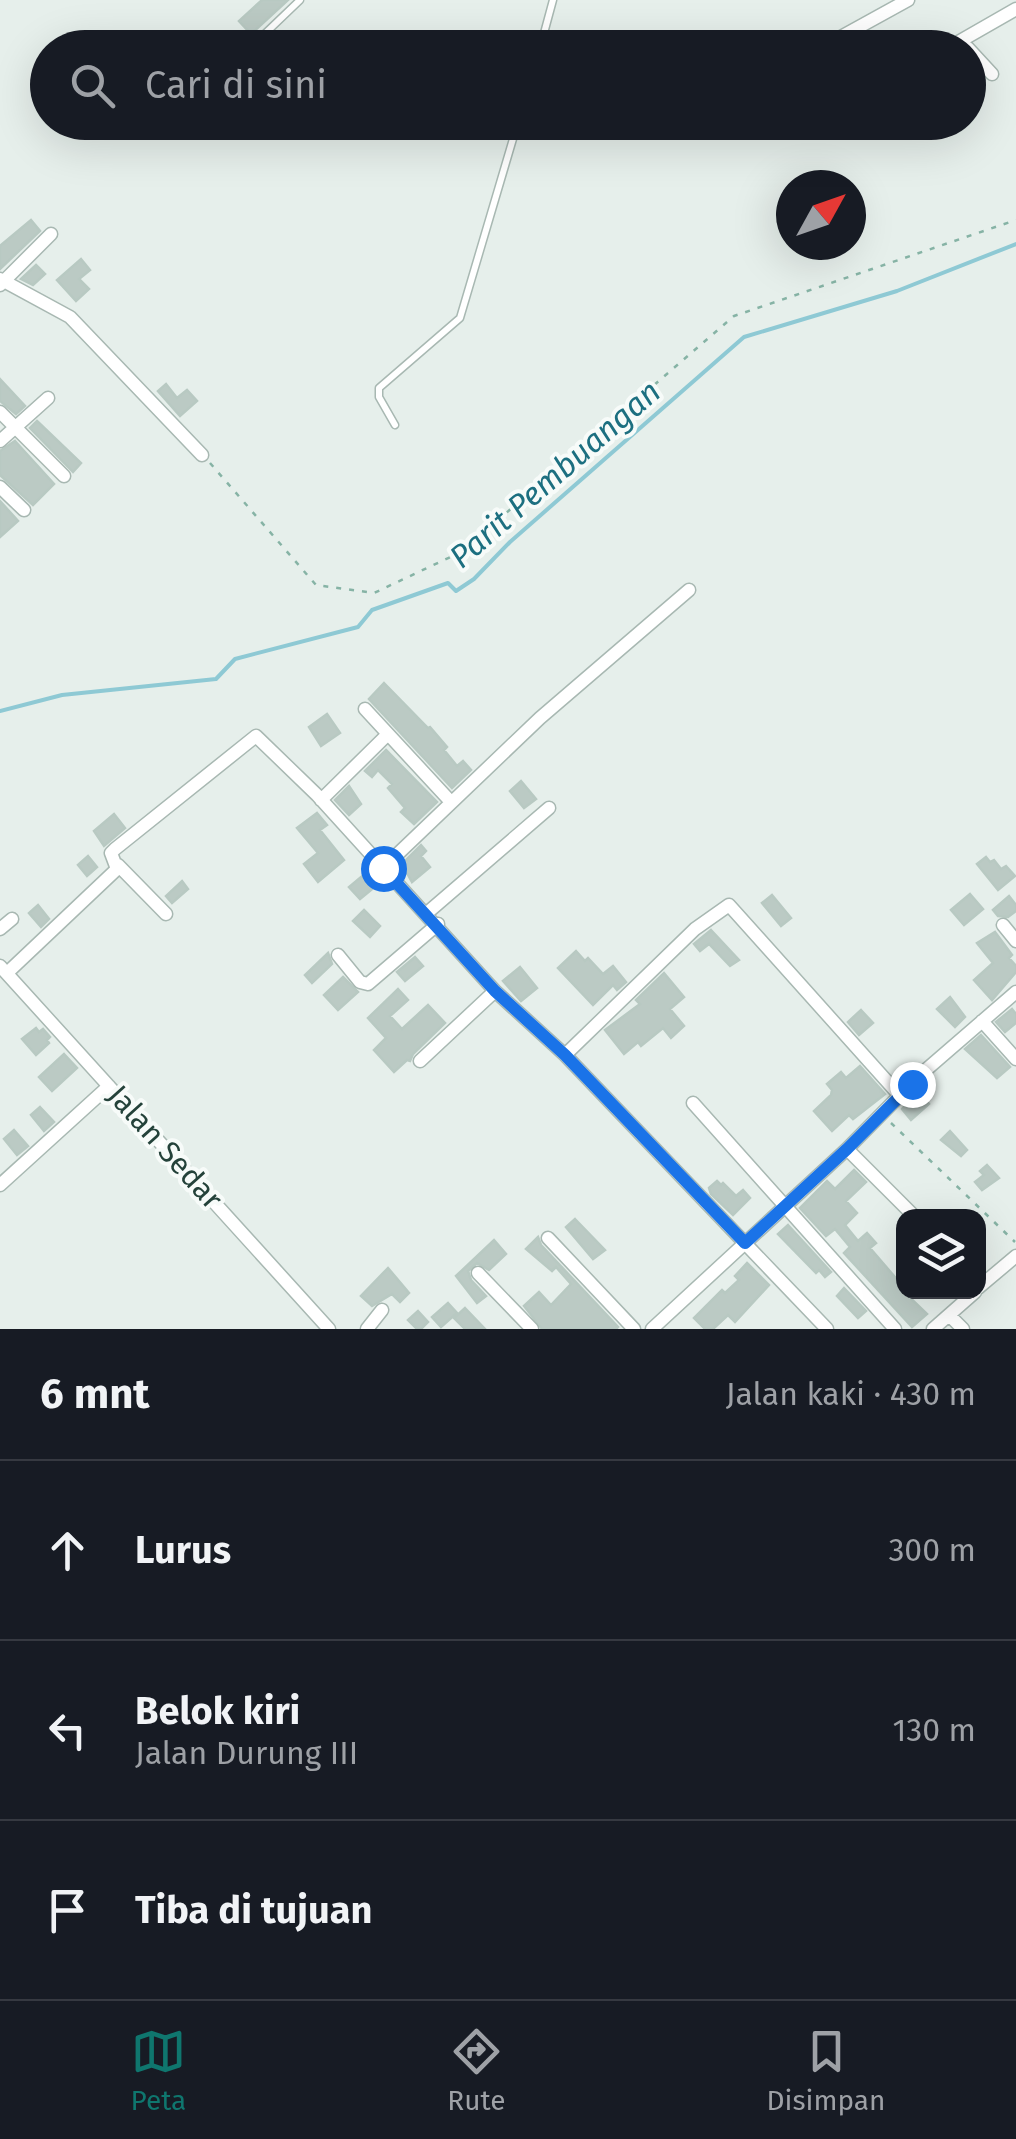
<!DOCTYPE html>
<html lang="id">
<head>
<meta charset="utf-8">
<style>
	body { margin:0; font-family:"Fira Sans",sans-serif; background:#242831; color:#f1f3f6 }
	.controls { position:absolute; right:30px; bottom:30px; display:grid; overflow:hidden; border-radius:20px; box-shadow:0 10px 40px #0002 }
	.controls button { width:90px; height:90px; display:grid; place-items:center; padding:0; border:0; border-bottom:2px solid #363941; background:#171b24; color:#f1f3f6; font:50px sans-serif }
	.compass { position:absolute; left:776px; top:170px; width:90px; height:90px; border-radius:50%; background:#171b24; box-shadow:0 10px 40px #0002; rotate:50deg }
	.stop { position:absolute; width:30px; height:30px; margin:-22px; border:8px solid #1a73e8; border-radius:50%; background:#fff }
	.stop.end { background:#1a73e8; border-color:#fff; box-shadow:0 2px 10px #0008 }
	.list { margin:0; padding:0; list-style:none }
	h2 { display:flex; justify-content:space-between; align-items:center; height:130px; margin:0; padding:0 40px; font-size:42px }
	h2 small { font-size:32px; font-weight:400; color:#9ea1a6 }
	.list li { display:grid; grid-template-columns:65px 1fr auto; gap:30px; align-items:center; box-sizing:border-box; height:180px; padding:0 40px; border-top:2px solid #363941 }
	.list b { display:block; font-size:38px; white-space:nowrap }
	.list p { margin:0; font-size:32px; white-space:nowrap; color:#9ea1a6 }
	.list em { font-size:32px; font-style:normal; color:#9ea1a6 }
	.icon { flex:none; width:55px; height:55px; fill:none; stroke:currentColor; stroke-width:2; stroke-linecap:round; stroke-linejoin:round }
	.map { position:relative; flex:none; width:1016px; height:1329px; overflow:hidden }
	.search { position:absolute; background:#171b24; box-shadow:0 10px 40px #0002; left:30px; right:30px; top:30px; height:110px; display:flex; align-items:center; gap:25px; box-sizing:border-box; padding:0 35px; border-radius:55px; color:#9ea1a6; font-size:38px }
	.sheet { height:670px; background:#171b24 }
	nav { display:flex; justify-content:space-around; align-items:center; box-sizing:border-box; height:140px; border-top:2px solid #363941; background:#171b24; font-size:28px; color:#9ea1a6 }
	nav a { display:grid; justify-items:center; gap:5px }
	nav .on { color:#0f766e }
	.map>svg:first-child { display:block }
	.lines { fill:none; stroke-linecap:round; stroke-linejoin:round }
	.stream { stroke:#8ec9d4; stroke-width:4 }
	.building { fill:#bbcac4; stroke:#b8c9c2; stroke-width:2.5 }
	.lane-casing { stroke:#a8b8b2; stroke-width:9 }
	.street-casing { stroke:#a8b8b2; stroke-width:15 }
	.path { stroke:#86b3a5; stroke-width:2.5; stroke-dasharray:5 8; stroke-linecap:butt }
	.lane { stroke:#fff; stroke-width:6 }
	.street { stroke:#fff; stroke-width:12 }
	.route { stroke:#1a73e8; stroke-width:12 }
	.labels { text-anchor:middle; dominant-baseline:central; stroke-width:8; stroke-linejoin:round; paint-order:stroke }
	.street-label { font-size:30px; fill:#24423a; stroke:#f7fbf9 }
	.water-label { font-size:32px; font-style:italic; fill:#1c6f80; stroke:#f7fbf9 }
</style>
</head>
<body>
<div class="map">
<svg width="1016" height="1329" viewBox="0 0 1016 1329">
	<rect width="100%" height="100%" fill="#e6efeb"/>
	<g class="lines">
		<path class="stream" d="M 0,711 L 62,695 L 216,679 L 235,659 L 358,627 L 372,610 L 448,583 L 456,591 L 474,579 L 510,542 L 744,337 L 897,291 L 1016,244"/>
	</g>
	<path class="building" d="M 262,0 L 288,0 L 251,34 L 239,21 Z
		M 31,220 L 40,231 L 0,269 L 0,246 Z
		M 81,259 L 90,270 L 79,279 L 89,289 L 76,301 L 57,280 Z
		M 36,265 L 45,274 L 33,285 L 21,279 Z
		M 0,379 L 25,406 L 16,414 L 0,401 Z
		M 166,384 L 177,398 L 187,390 L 197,401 L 180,416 L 158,391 Z
		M 37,421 L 81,463 L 73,472 L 30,428 Z
		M 15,441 L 54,484 L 33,505 L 0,475 L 0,451 Z
		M 0,501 L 18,521 L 0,537 Z
		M 384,683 L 428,728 L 430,727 L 447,747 L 444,750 L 457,766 L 463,761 L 471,770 L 452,788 L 369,699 Z
		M 327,714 L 340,733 L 321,746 L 309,727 Z
		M 386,750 L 437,802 L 414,824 L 401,812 L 405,808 L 388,788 L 392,784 L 378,770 L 372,777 L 365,771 Z
		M 521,781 L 536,799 L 524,808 L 510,791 Z
		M 349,786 L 361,804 L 349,815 L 335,800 Z
		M 317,813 L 327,825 L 320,830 L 344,860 L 318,882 L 304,864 L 318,853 L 297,828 Z
		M 114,814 L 125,828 L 104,846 L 94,831 Z
		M 421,845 L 426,851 L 421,856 L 430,867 L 412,882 L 402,864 Z
		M 88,856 L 97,867 L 87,876 L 78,865 Z
		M 986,857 L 990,862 L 994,860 L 1001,869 L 1006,866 L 1015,876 L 998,890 L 977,864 Z
		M 367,872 L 377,885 L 360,899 L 349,887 Z
		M 182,881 L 188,889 L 172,903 L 166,896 Z
		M 970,894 L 983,909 L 964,925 L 951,910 Z
		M 772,895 L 791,918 L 781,926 L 762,903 Z
		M 1009,896 L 1016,905 L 1016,911 L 1008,917 L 998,916 L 993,910 Z
		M 38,905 L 49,919 L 41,927 L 29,913 Z
		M 364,910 L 380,926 L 370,937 L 353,921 Z
		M 711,930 L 739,960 L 730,966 L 709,944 L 700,951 L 694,944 Z
		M 995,932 L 1012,955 L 1009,958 L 1016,966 L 1016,972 L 992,1000 L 974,980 L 993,963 L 977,943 Z
		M 576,951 L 585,961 L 588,958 L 603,974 L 613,966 L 626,982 L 617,990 L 613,985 L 593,1005 L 558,968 Z
		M 328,953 L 332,964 L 312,983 L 305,975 Z
		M 415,957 L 423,966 L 405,981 L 397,972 Z
		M 520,967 L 537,988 L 521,1001 L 503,981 Z
		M 664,973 L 684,997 L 670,1009 L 684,1026 L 671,1038 L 663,1028 L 641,1046 L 638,1042 L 624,1054 L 605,1030 L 640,1004 L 636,1000 Z
		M 343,977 L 358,992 L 338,1010 L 324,995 Z
		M 398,989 L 408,1000 L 390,1016 L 402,1029 L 428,1005 L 445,1023 L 413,1054 L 410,1061 L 407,1060 L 394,1072 L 374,1050 L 386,1038 L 368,1018 Z
		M 950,997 L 965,1017 L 955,1027 L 937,1009 Z
		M 1012,1009 L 1016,1014 L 1016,1023 L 1005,1032 L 996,1022 Z
		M 861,1010 L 873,1023 L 859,1035 L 848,1022 Z
		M 36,1028 L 39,1032 L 43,1029 L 50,1037 L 47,1040 L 49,1043 L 36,1055 L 22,1039 Z
		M 981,1035 L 1010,1067 L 997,1078 L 965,1049 Z
		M 64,1054 L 77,1068 L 52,1091 L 39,1077 Z
		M 860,1066 L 885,1094 L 853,1119 L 849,1115 L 832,1131 L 814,1111 L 831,1095 L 832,1090 L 827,1084 L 841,1072 L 846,1078 Z
		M 918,1091 L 929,1104 L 911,1120 L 902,1109 Z
		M 40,1107 L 54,1122 L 44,1131 L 31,1115 Z
		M 14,1130 L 28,1146 L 17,1155 L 4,1139 Z
		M 950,1131 L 967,1150 L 961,1156 L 941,1140 Z
		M 987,1165 L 999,1178 L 982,1190 L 975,1182 L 984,1175 L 980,1171 Z
		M 854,1170 L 866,1182 L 846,1201 L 857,1213 L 845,1225 L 858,1241 L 867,1233 L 876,1243 L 870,1248 L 900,1283 L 904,1292 L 927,1314 L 912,1327 L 844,1253 L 850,1247 L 835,1229 L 826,1236 L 800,1208 L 827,1181 L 835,1189 Z
		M 717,1181 L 721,1185 L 723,1183 L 736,1196 L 743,1190 L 750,1198 L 733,1215 L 711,1194 L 709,1188 Z
		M 575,1219 L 605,1250 L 593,1259 L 566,1227 Z
		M 788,1225 L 831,1272 L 825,1277 L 819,1270 L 816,1273 L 778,1234 Z
		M 538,1237 L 541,1245 L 618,1327 L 616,1329 L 542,1329 L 524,1306 L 539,1292 L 551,1305 L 571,1284 L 556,1267 L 552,1271 L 526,1249 Z
		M 494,1240 L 506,1254 L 489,1270 L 477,1263 L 468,1271 L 471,1280 L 486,1296 L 477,1303 L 456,1276 Z
		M 747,1263 L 769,1285 L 735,1322 L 728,1315 L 713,1329 L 705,1329 L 694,1318 L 722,1290 L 725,1293 L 739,1280 L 735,1276 Z
		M 388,1268 L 409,1293 L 400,1302 L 392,1294 L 372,1306 L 361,1296 Z
		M 844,1288 L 866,1311 L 858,1318 L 837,1296 Z
		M 448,1303 L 457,1313 L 441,1327 L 432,1317 Z
		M 465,1308 L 485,1329 L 465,1329 L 454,1318 Z
		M 418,1311 L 428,1322 L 421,1329 L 417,1329 L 408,1320 Z"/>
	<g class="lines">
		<defs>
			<path id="lane" d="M 252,46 L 300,0
				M 540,48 L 553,0
				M 395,425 L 379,397 L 379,388 L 460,318 L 518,122"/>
			<path id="street" d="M 839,38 L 908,0
				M 948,48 L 1016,9
				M 968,48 L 992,74
				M 0,279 L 70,317 L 202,455
				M 0,285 L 51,234
				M 0,412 L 64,476
				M 0,441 L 48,398
				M 0,487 L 24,510
				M 365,709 L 451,802
				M 321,800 L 388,734
				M 118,865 L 166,914
				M 383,868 L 540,718 L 689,590
				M 427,913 L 549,808
				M 1003,925 L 1016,941
				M 0,929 L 12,919
				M 338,955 L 360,982 L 368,984 L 438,924
				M 0,966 L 329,1329
				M 7,973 L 117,869 L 111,853 L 115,849 L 256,736 L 317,795 L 495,991 L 565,1055 L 827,1329
				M 982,1021 L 1016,1059
				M 565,1055 L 695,929 L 729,905 L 901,1097
				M 420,1061 L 495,991
				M 693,1103 L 895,1329
				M 847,1149 L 914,1216
				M 0,1185 L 109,1086
				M 548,1238 L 634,1329
				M 478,1273 L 532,1329
				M 978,1288 L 1016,1256
				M 949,1315 L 963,1329
				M 367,1329 L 382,1310
				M 652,1329 L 847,1149 L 920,1075 L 1016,992
				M 933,1329 L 975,1292"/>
		</defs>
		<use href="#lane" class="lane-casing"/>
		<use href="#street" class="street-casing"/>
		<path class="path" d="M 210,463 L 316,585 L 374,593 L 461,552 L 734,316 L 1016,220
			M 891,1123 L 1015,1242"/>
		<use href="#lane" class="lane"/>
		<use href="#street" class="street"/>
	</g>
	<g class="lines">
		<path class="route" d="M 383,868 L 495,991 L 565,1055 L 745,1243 L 847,1149 L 912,1084"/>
	</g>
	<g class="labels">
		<g class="street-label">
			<text transform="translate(165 1147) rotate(48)">Jalan Sedar</text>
		</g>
		<g class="water-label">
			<text transform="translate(555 474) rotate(-41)">Parit Pembuangan</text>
		</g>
	</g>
</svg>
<div class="controls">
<button><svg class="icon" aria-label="layers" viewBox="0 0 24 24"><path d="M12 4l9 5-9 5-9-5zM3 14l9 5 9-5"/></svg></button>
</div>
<svg class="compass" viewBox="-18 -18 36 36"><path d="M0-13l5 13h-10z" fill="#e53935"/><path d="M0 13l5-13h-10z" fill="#9ea1a6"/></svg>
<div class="stop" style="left:383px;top:868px"></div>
<div class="stop end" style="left:912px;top:1084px"></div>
<div class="search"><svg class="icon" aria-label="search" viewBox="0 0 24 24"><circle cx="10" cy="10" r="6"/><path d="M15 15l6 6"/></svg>Cari di sini</div>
</div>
<section class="sheet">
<h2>6 mnt<small>Jalan kaki · 430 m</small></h2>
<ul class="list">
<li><svg class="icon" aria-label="ahead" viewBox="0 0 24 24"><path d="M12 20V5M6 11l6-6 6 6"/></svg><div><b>Lurus</b></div><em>300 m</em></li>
<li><svg class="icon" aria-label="left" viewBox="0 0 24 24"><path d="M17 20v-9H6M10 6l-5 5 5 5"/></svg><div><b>Belok kiri</b><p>Jalan Durung III</p></div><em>130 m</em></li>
<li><svg class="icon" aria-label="arrive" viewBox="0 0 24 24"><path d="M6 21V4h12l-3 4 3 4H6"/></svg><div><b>Tiba di tujuan</b></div></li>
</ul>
</section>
<nav>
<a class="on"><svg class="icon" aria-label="map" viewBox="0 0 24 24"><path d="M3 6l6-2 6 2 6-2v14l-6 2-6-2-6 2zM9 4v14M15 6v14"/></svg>Peta</a>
<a><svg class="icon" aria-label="directions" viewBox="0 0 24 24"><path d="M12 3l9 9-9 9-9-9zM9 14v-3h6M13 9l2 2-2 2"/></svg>Rute</a>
<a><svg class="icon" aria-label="saved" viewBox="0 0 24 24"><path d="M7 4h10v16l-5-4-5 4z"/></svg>Disimpan</a>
</nav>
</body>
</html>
